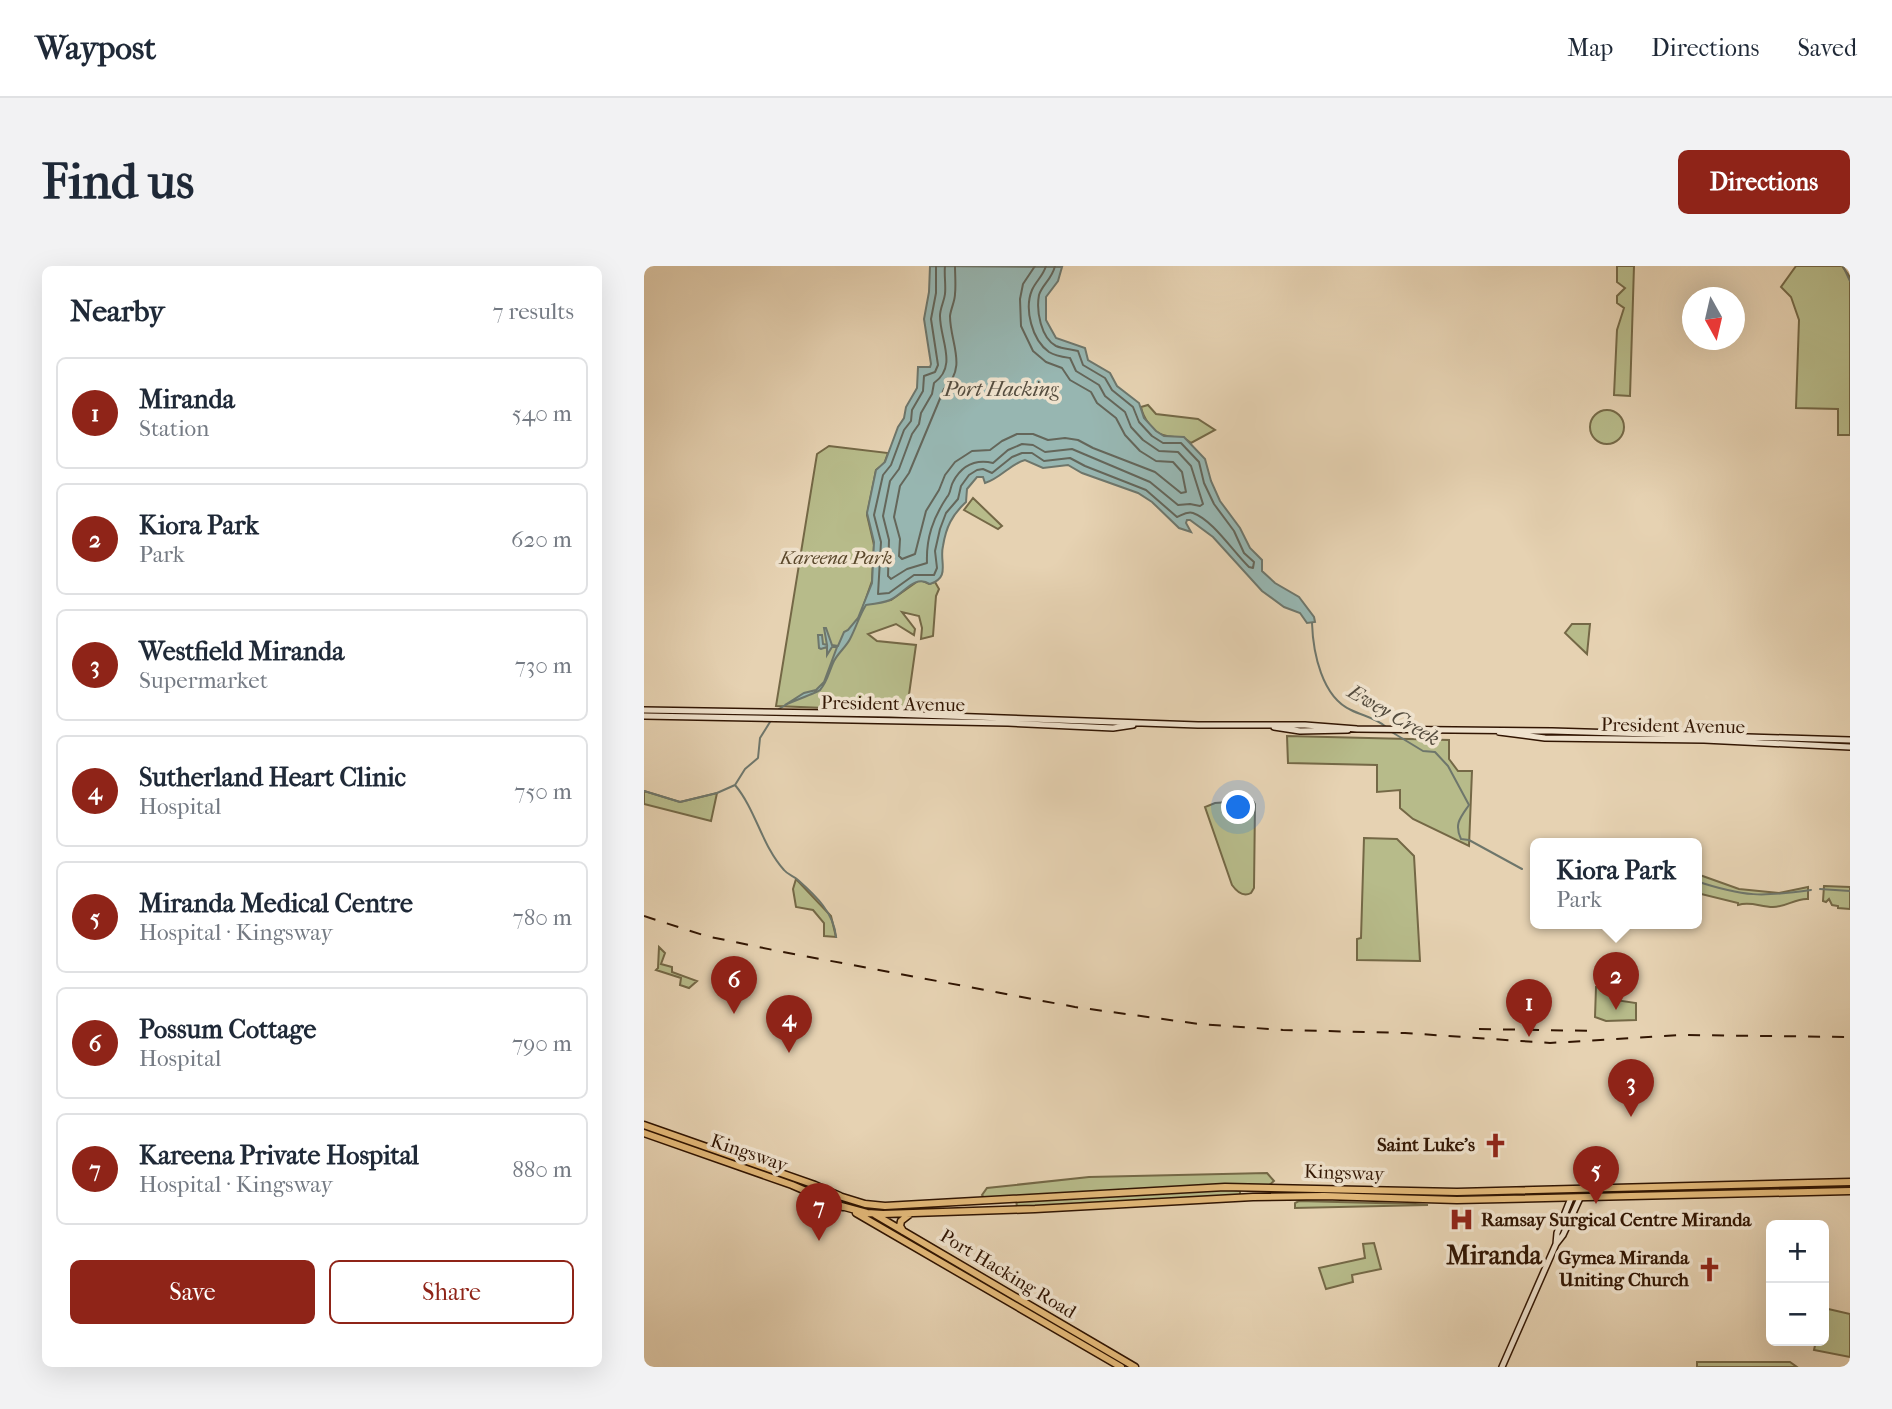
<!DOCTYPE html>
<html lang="en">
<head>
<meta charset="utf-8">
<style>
	body { margin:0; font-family:"IM FELL French Canon",serif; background:#f2f2f3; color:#1f2937 }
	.controls { position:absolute; right:21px; bottom:21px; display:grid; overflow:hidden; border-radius:10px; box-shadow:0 7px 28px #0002 }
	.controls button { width:63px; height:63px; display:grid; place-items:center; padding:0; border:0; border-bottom:2px solid #e0e1e3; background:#fff; color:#1f2937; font:35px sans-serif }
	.compass { position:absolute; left:1038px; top:21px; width:63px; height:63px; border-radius:50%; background:#fff; box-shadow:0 7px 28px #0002; rotate:172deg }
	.you { position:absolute; left:595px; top:542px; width:24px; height:24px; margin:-18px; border:5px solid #fff; border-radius:50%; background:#1a73e8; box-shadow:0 0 0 10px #1a73e833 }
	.badge { display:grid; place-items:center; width:46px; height:46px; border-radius:50%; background:#8f2418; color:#fff; font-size:23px; font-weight:700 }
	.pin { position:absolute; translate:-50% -58px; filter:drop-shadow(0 2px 4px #0008) }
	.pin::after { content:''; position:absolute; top:37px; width:24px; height:21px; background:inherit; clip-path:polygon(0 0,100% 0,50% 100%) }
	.popup { position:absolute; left:886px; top:572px; width:172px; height:91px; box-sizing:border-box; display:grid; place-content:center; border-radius:10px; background:#fff; filter:drop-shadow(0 2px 5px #0005); font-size:23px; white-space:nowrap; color:#747a83 }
	.popup b { font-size:26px; color:#1f2937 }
	.popup::after { content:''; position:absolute; left:50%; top:100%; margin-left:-14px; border:14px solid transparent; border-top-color:#fff }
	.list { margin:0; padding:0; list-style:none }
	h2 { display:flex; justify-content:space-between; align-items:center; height:91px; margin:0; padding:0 28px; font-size:30px }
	h2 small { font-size:23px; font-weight:400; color:#747a83 }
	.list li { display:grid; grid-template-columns:46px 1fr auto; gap:21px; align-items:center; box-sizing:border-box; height:112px; margin:0 14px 14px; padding:0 14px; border:2px solid #e0e1e3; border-radius:10px }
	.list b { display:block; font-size:26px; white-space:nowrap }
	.list p { margin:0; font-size:23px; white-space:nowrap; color:#747a83 }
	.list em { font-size:23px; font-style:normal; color:#747a83 }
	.actions { display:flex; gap:14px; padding:21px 28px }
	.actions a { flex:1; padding:16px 0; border:2px solid #8f2418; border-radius:10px; text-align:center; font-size:24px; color:#8f2418 }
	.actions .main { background:#8f2418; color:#fff }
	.map { position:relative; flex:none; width:1206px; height:1101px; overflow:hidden; border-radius:10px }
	header { display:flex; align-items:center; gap:42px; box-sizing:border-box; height:98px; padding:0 35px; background:#fff; border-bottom:2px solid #e0e1e3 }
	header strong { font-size:33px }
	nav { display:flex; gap:38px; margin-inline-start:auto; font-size:24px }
	.intro { display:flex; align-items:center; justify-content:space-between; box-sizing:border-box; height:168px; padding:0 42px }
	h1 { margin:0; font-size:49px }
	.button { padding:18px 32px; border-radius:10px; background:#8f2418; color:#fff; font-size:24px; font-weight:700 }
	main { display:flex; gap:42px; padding:0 42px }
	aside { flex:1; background:#fff; border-radius:10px; box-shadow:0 7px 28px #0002 }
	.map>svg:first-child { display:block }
	.green { fill:#b7bb8a; stroke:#746846; stroke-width:2 }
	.water { fill:#97b6b1; stroke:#6e766b; stroke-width:2 }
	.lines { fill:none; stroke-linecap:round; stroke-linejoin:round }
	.shore { stroke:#64665a; stroke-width:2 }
	.stream { stroke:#6e766b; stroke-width:2 }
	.secondary-casing { stroke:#311502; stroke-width:8 }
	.primary-casing { stroke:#311502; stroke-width:9 }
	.secondary { stroke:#efe2cd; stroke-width:5 }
	.primary { stroke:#e3b979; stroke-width:6 }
	.rail { stroke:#311502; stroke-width:2; stroke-dasharray:12 12; stroke-linecap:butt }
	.labels { text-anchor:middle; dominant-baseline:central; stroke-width:7; stroke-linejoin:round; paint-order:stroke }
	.park-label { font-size:19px; font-style:italic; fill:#59472b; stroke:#efe2cd }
	.street-label { font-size:19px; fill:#311502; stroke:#efe2cd }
	.poi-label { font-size:19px; font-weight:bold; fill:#311502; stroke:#efe2cd; text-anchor:end }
	.water-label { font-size:21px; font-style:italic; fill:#554d3f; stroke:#efe2cd }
	.district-label { font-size:26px; font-weight:bold; fill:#311502; stroke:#efe2cd }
</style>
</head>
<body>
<header>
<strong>Waypost</strong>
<nav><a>Map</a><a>Directions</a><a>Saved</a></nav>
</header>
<div class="intro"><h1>Find us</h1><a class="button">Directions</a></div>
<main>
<aside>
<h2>Nearby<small>7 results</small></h2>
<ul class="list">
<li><span class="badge">1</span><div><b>Miranda</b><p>Station</p></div><em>540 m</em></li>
<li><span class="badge">2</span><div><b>Kiora Park</b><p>Park</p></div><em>620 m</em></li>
<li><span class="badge">3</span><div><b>Westfield Miranda</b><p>Supermarket</p></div><em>730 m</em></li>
<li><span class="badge">4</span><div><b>Sutherland Heart Clinic</b><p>Hospital</p></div><em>750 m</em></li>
<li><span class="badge">5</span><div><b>Miranda Medical Centre</b><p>Hospital · Kingsway</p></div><em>780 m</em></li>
<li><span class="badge">6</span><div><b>Possum Cottage</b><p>Hospital</p></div><em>790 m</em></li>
<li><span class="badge">7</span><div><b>Kareena Private Hospital</b><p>Hospital · Kingsway</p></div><em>880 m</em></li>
</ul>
<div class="actions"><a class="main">Save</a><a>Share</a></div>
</aside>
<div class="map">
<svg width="1206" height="1101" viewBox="0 0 1206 1101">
	<rect width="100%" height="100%" fill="#e6d2b2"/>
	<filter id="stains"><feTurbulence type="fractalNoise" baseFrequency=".00286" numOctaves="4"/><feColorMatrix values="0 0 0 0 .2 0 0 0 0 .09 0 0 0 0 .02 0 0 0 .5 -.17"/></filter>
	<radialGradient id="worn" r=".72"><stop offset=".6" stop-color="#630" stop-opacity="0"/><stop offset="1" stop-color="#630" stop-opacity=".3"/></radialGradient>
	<path class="green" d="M 973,0 L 990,0 L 986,130 L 970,129 L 973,64 L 980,42 L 973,37 L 973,30 L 981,22 L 973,16 Z
		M 1152,0 L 1198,0 L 1206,11 L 1206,169 L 1194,169 L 1194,143 L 1152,142 L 1155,54 L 1147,31 L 1137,21 Z
		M 504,139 L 512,148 L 554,153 L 571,164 L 547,177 C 537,168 530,173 519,169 C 508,166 499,151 497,141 Z
		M946 161a17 17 0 1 1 34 0a17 17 0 1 1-34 0Z
		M 185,180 L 244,187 L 240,198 L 232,204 L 223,249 L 230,279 L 228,315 L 220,338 L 247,334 L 274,315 L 279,315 L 285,318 L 291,316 L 295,323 L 292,330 L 289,370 L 277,373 L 278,362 L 275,350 L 258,346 L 271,363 L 270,369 L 252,358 L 224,368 L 233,375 L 272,379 L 263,443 L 245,442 L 241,436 L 212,435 L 205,443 L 132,440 L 173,188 Z
		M 329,232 L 358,260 L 354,263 L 320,244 Z
		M 928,358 L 946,358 L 943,388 L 921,367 Z
		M 643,470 L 805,474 L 805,493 L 814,505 L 828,505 L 825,580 L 769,553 L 756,542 L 756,524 L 733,526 L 733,499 L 644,497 Z
		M 0,525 L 36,536 L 73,527 L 67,555 L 0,538 Z
		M 600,535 L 609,535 L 611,538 L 610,622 L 607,627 C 600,631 593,626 588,619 L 561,541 L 571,537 Z
		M 720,572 L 753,573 L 770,590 L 776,695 L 713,694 L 713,673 L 717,672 Z
		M 1053,608 L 1095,623 L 1135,627 L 1164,621 L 1164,633 C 1152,632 1142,641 1129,641 C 1116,641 1107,635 1094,639 L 1094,637 L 1053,627 Z
		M 152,613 L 187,650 L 192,671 L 180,670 L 180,657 L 169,644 L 152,641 L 149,623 Z
		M 1180,620 L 1206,621 L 1206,643 L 1194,642 L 1194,640 L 1188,639 L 1185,633 L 1182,636 L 1179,635 Z
		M 15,681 L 21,687 L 17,698 L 28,701 L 28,706 L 53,715 L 45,722 L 36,719 L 37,712 L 12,704 L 14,702 Z
		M 952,721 L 971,722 L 971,734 L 992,737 L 992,754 L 962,755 L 951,751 Z
		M 623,907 L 630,915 L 623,921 L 575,922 L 596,925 L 596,932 L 373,941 L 372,934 L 341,933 L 338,929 L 343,922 L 445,911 Z
		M 655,935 L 771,938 L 784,939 L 651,942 L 651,937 Z
		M 730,977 L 737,1003 L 708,1009 L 709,1016 L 682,1023 L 675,1002 L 721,992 L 719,978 Z
		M 1180,1042 L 1206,1048 L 1206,1091 L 1170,1084 L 1172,1075 L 1180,1075 Z
		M 1053,1096 L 1146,1096 L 1153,1101 L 1053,1101 Z"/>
	<path class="water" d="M 286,0 L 418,1 L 414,15 L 402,31 L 402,54 L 412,72 L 441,82 L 444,94 L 466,107 L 473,120 L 495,137 L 500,152 L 512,165 L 520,170 L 540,171 L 561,193 L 567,215 L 576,235 L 596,262 L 606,282 L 618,294 L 618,305 L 631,317 L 655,331 L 670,351 L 671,356 L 663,357 L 656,347 L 640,341 L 618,325 L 569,271 L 546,254 L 543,254 L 542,257 L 547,266 L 535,262 L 508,236 L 494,227 L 438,207 L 424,199 L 399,202 L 381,194 C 366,198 357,212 341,217 L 339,211 L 333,211 L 323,223 L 322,236 C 308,249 302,261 299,280 C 295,296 307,311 286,318 C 270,308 260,328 246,334 C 239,337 230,338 222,339 C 215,350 212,362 206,373 C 202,381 194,387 190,395 C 185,405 184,415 176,424 C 174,426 147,436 141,439 L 160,427 L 172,424 L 180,416 L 193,381 L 188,381 L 183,389 L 183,381 L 177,383 L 175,382 L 174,369 L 178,369 L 179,378 L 183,379 L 180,362 L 182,362 L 188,379 L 194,380 L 200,366 L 204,364 L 214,352 L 228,317 L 230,276 L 223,247 L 232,204 L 241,196 L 254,161 L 260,152 L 262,141 L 273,122 L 274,101 L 286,101 L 287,98 L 280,53 L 285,26 Z"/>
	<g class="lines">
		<path class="shore" d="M 292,0 L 292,27 L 287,53 L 294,99 L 291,106 L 280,110 L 279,125 L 268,144 L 267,155 L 260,164 L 247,199 L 239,209 L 230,249 L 237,276 L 234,328 L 245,327 L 270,309 L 290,309 L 293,302 L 291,285 L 296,263 L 302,247 L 314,233 L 317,220 L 325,209 L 333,204 L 339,203 L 348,207 L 368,191 L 378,187 L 388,187 L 400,195 L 426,192 L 441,200 L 502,224 L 533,251 C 538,249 543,245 549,247 C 569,254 590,287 605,301 L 609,302 L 610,296 L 600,287 L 590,265 L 570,238 L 560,217 L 555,196 L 537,177 L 519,177 L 508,170 L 495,156 L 489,141 L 468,124 L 461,112 L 439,99 L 434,85 C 427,83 419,83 412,80 C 397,72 392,45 395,29 C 398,19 408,13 411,0
			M 301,0 C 300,9 302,19 301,28 C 300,36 296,42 296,50 C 296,74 314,100 290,117 L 288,128 L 277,147 L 275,158 L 268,168 L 255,203 L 246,215 L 239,250 L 245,274 L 244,310 L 247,313 L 263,303 L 283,297 C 282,272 289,252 303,231 C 307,227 306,221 309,216 C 318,199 331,193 349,197 L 364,184 L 378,178 L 389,179 L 401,186 L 428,183 L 506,216 L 534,239 L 546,238 L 556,240 L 559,238 L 547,200 L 534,186 L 515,185 L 499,174 L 487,161 L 481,146 L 461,130 L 455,119 L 432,105 L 426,92 C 419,91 411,90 405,86 C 388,74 380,43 388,24 C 392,15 399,10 402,0
			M 311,0 C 311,9 312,19 311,28 C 311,35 307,42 306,50 C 306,77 324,101 300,123 L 265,207 L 256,220 L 250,251 L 256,273 L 255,290 L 258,293 L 271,288 L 282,245 L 295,224 L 301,209 L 311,196 L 328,185 L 346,184 L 358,175 L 373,168 L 389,168 L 404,174 L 421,172 L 434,174 L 449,182 L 511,206 L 537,227 L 542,226 L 538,206 L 529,196 L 512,195 L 496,185 L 481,169 L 472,152 L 453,137 L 447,126 L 426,114 L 418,102 L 402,96 L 389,85 L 377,60 L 376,33 L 379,18 L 391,0"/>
		<path class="stream" d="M 1199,0 L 1206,15
			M 668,357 C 669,387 678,431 707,444 C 719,450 732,452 742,461
			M 135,443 L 143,438
			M 746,465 L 779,485 L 791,486 L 804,500 L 825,539 C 816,552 810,558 817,573 L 825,574 L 878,603
			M 91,519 C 112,544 118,580 140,604 C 144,609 150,610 154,614 C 172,630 190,647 192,671
			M 0,525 L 36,536 L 73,527 L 91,519 L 101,503 L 114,492 L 116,472 L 126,456
			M 1052,615 C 1100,631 1118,631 1167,624
			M 1176,623 L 1206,625"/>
		<defs>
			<path id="secondary" d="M 0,444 L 246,448 L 554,459 L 661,459 L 713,463 L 908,465 L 1206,474
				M 0,450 L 364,457 L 469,462 L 489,459
				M 630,461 L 656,465 L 704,464
				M 855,466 L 901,472 L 1060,474 L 1206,481
				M 912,978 L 913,967 L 927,932
				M 858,1101 L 912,978 L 919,969 L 936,932"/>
			<path id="primary" d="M 0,859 L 171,919 L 196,930
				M 0,867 L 148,919 L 199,941
				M 195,930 L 221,938 L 241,940 L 581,921 L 813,926 L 1206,916
				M 197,940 L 223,947 L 239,948 L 391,943 L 609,931 L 680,930 L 813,934 L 1206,925
				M 212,947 L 477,1101
				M 230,948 L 491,1101
				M 259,965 L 256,960 L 257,955 L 266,948"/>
		</defs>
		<use href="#secondary" class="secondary-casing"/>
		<use href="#primary" class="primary-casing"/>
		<use href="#secondary" class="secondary"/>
		<use href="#primary" class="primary"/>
		<path class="rail" d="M 0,650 L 62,670 L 134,685 L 431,741 L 555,758 L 639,764 L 761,767 L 906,777 L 1038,769 L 1206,771
			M 835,763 L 954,765"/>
	</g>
	<defs>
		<symbol id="church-bare" viewBox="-9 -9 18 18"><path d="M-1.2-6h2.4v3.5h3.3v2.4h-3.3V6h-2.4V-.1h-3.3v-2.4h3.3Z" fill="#8f2418" stroke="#efe2cd" stroke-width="2.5" paint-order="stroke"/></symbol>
		<symbol id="hospital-bare" viewBox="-9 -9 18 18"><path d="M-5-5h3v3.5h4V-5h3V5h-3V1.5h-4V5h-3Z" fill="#8f2418" stroke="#efe2cd" stroke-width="2.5" paint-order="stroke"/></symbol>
	</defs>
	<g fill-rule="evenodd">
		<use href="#church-bare" x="834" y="862" width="35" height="35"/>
		<use href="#hospital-bare" x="800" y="936" width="35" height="35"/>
		<use href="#church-bare" x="1048" y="986" width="35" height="35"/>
	</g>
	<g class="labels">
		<g class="park-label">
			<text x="192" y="292">Kareena Park</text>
		</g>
		<g class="street-label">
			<text transform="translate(249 438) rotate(1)">President Avenue</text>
			<text transform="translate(1029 460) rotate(1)">President Avenue</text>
			<text transform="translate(105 887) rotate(19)">Kingsway</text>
			<text transform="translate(700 907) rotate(2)">Kingsway</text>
			<text transform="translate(364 1008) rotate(31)">Port Hacking Road</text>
		</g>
		<g class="poi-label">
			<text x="831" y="879">Saint Luke's</text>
			<text x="837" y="954" text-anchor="start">Ramsay Surgical Centre Miranda</text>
			<text x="1045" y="992">Gymea Miranda<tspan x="1045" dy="22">Uniting Church</tspan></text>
		</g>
		<g class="water-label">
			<text x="357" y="123">Port Hacking</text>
			<text transform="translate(750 449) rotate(30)">Ewey Creek</text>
		</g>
		<g class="district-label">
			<text x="850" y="989">Miranda</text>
		</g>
	</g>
	<rect width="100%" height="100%" filter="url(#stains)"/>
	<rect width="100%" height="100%" fill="url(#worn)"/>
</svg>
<div class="controls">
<button>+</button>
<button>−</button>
</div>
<svg class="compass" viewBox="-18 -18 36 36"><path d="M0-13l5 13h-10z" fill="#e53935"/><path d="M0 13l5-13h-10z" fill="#747a83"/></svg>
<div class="you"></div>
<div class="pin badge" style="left:885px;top:771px">1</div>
<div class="pin badge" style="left:972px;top:744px">2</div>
<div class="popup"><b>Kiora Park</b>Park</div>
<div class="pin badge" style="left:987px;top:851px">3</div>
<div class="pin badge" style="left:145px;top:787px">4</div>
<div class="pin badge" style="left:952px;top:938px">5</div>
<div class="pin badge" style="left:90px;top:748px">6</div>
<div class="pin badge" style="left:175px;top:975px">7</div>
</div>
</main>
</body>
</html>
